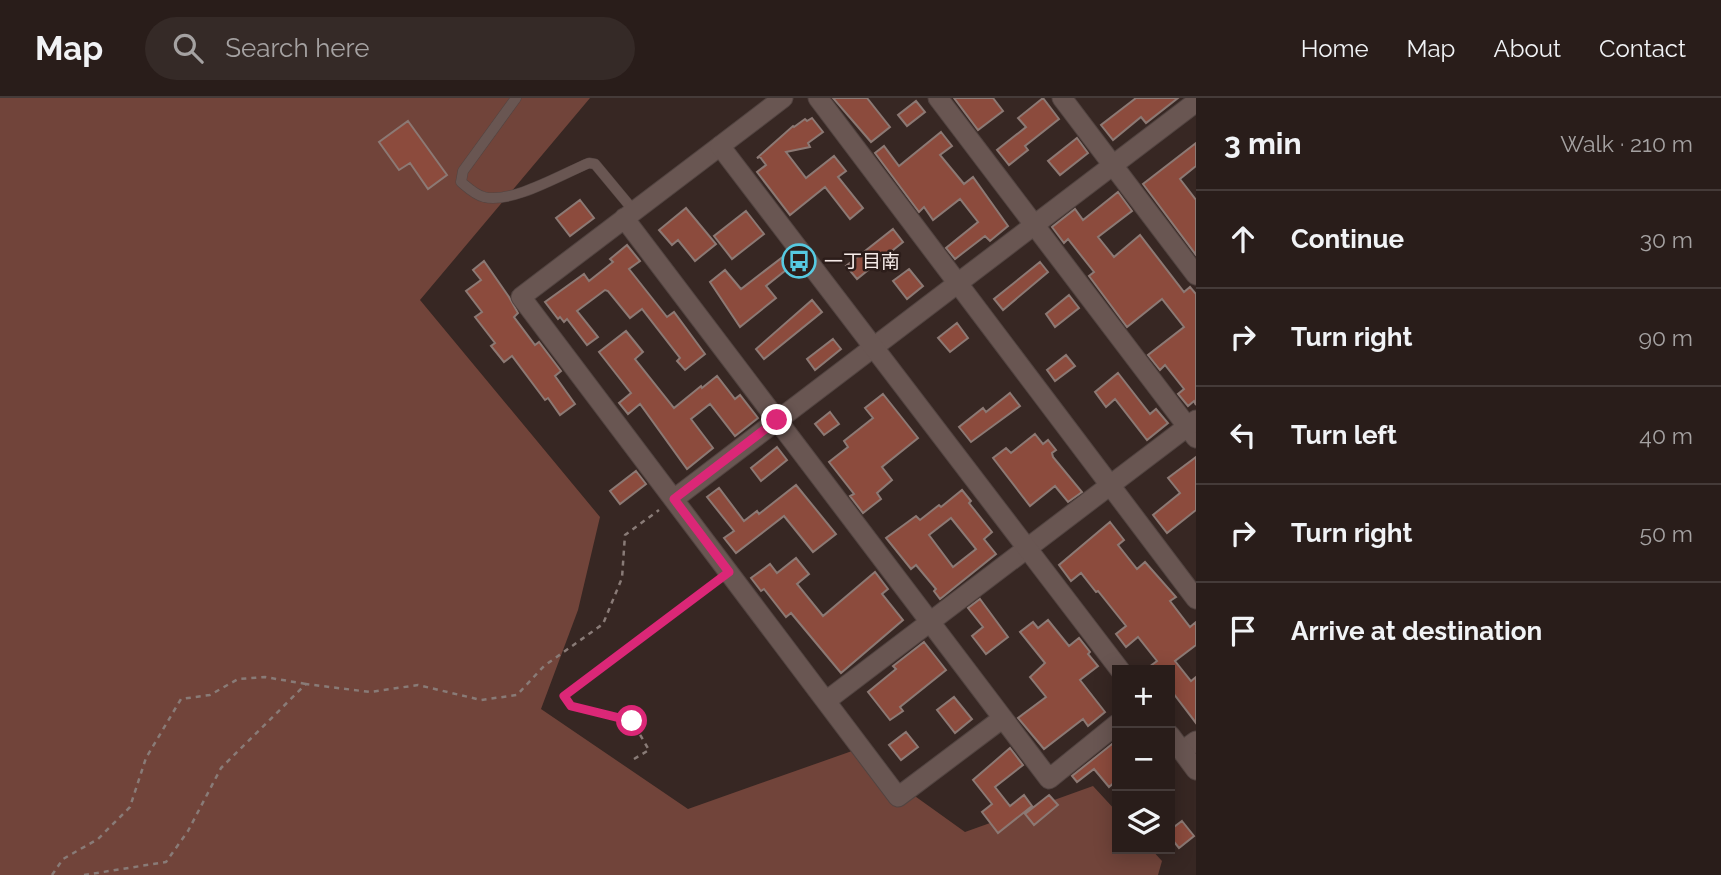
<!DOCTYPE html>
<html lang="en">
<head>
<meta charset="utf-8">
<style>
	body { margin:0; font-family:Raleway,"Noto Sans JP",sans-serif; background:#352a27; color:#f1f3f6 }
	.controls { position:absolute; right:21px; bottom:21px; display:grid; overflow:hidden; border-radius:0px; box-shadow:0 4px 18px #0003 }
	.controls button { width:63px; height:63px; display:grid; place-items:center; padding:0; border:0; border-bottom:2px solid #453b39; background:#291d1a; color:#f1f3f6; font:35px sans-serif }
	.stop { position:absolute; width:21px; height:21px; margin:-16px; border:5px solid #db2777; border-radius:50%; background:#fff }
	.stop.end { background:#db2777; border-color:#fff; box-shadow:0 2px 7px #0008 }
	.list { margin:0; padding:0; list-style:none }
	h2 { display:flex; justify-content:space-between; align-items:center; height:91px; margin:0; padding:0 28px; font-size:30px }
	h2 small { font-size:23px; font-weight:400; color:#a5a2a2 }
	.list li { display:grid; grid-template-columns:46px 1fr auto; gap:21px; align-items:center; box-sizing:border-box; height:98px; padding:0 28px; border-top:2px solid #453b39 }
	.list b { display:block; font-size:26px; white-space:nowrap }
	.list em { font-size:23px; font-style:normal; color:#a5a2a2 }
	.icon { flex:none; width:38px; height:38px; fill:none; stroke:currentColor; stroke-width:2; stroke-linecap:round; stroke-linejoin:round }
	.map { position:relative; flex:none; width:1196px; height:777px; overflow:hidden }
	header { display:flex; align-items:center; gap:42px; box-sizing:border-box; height:98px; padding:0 35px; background:#291d1a; border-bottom:2px solid #453b39 }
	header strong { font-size:33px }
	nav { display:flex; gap:38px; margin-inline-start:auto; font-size:24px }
	.search { width:490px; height:63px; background:#352a27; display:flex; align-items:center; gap:18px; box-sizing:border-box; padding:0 24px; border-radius:38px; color:#a5a2a2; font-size:26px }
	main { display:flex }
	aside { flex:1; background:#291d1a }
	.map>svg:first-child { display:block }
	.green { fill:#71443a }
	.building { fill:#8c4b3d; stroke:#8c7974; stroke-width:2; fill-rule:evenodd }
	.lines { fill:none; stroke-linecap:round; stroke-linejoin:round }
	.service-casing { stroke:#524441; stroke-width:11 }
	.minor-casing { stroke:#524441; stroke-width:21 }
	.tertiary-casing { stroke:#524441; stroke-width:21 }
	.path { stroke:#897b77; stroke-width:2.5; stroke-dasharray:5 5; stroke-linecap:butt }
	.service { stroke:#695652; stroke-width:10 }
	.minor { stroke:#695652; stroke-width:19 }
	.tertiary { stroke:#695652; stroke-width:19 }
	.route { stroke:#db2777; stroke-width:9 }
	.labels { text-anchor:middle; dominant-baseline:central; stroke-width:5; stroke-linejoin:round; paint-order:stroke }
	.poi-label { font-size:19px; fill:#f6ebe8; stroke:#2c1d1a; text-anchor:start }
</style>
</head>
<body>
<header>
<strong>Map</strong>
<div class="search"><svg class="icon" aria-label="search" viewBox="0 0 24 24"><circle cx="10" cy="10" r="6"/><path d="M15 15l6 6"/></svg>Search here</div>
<nav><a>Home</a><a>Map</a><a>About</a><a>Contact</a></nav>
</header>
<main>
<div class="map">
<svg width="1196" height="777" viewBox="0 0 1196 777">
	<rect width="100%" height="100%" fill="#372723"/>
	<path class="green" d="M 0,0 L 590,0 L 420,202 L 600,419 L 578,512 L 541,611 L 688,711 L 852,653 L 965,734 L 1093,688 L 1117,714 L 1117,751 L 1151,751 L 1162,763 L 1158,777 L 0,777 Z"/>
	<path class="building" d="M 833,0 L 867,0 L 890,29 L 871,44 Z
		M 954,0 L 993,0 L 1003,13 L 978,32 Z
		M 1043,0 L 1059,21 L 1025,48 L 1028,52 L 1009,67 L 997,52 L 1026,29 L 1018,20 Z
		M 1136,0 L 1178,0 L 1146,25 L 1141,19 L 1113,42 L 1101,27 Z
		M 916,3 L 925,14 L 907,28 L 898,17 Z
		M 812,20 L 823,34 L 808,45 L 810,49 L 786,54 L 806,80 L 834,58 L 846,73 L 838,79 L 863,110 L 850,121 L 825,89 L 790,117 L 757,74 L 766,67 L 760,59 L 757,60 L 793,28 L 794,29 L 805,21 L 807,23 Z
		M 408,23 L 447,77 L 428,91 L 410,65 L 399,72 L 379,44 Z
		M 941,34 L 952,48 L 940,57 L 964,86 L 973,79 L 1008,128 L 990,143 L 985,138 L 955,161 L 946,150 L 978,124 L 960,101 L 933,122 L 924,109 L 919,114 L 875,55 L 884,48 L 899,68 Z
		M 1077,40 L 1088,55 L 1060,77 L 1048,63 Z
		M 1196,45 L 1196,68 L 1180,81 L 1196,102 L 1196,157 L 1143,86 Z
		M 1118,94 L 1132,113 L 1098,139 L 1114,159 L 1140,137 L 1184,194 L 1190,189 L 1196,196 L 1196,307 L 1194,303 L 1188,308 L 1178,296 L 1184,291 L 1165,267 L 1160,272 L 1148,257 L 1184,229 L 1162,201 L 1127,229 L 1089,178 L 1094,174 L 1068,141 L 1064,145 L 1052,129 L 1075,111 L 1083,122 Z
		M 580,102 L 594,120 L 570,138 L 556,120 Z
		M 686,110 L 716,146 L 695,163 L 678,142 L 672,147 L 659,132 Z
		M 746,113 L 764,136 L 732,161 L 714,138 Z
		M 893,131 L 903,144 L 857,181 L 846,168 Z
		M 627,147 L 640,163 L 629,171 L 667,219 L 674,214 L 705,256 L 685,272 L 677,263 L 680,260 L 642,211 L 630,220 L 608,193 L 605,192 L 577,213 L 598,239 L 587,247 L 567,221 L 564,224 L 560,219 L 558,221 L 545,204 L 584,176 L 589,183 L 613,164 L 610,161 Z
		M 784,158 L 791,168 L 766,188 L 776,200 L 740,229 L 710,184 L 725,172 L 741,191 Z
		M 484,163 L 509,199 L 518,215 L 514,219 L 535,247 L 539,244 L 561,273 L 555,278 L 575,306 L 560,317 L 548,300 L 545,302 L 512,258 L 504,264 L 491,248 L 495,245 L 475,219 L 482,214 L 466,193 L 481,182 L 473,172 Z
		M 1040,164 L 1048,174 L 1003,212 L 994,201 Z
		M 909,171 L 923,188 L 907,201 L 893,183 Z
		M 1069,197 L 1079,210 L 1055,229 L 1046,216 Z
		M 812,202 L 822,214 L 764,261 L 756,251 Z
		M 957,225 L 968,240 L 950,254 L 938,240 Z
		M 626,233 L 643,254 L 635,261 L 674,310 L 701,288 L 702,290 L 717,278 L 735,301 L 740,297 L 758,320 L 735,338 L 710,306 L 691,321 L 713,350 L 687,371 L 640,306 L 628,316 L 619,305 L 631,295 L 599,254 Z
		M 833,241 L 841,251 L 815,272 L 807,261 Z
		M 1066,257 L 1075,268 L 1055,283 L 1047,272 Z
		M 1118,275 L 1150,316 L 1156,311 L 1168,325 L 1147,342 L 1115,301 L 1106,309 L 1095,294 Z
		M 1010,295 L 1020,308 L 971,344 L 959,329 L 983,310 L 986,314 Z
		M 883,296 L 918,340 L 882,369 L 892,382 L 877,395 L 881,401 L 863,415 L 850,398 L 854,396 L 829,364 L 848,349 L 844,343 L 873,320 L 865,310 Z
		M 830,314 L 839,326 L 824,337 L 815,326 Z
		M 1035,336 L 1043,346 L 1048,342 L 1056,352 L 1052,355 L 1053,359 L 1082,394 L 1068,404 L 1055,388 L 1030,408 L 993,360 L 1006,350 L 1011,355 Z
		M 777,349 L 787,362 L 761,383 L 751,370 Z
		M 1196,359 L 1196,412 L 1167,435 L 1153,417 L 1180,395 L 1168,380 Z
		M 636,373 L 646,386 L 620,406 L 610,393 Z
		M 796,387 L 836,436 L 813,454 L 784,418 L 736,455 L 724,440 L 734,433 L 707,399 L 719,390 L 744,423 L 757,413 L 759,416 Z
		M 962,392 L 971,403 L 969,405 L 992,434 L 984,441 L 996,456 L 940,501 L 934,493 L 936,491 L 916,467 L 911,471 L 886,440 L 916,418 L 920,422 L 939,407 L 941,409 ZM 951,420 L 976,451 L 953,469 L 929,437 Z
		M 1110,424 L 1124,442 L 1118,447 L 1137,471 L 1145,464 L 1176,499 L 1170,503 L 1190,529 L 1196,524 L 1196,547 L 1175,563 L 1191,583 L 1196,579 L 1196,625 L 1170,591 L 1170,572 L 1145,572 L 1157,563 L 1138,539 L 1126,549 L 1116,536 L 1126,528 L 1098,493 L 1096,494 L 1081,475 L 1071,483 L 1059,467 Z
		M 796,460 L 809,476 L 797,486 L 823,518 L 875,474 L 888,491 L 882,496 L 903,522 L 841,575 L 791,515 L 786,519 L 764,491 L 761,493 L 751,480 L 770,466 L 777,475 Z
		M 980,501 L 1008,539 L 986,556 L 972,538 L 983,529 L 968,510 Z
		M 1048,522 L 1069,548 L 1079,540 L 1090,554 L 1088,556 L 1098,568 L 1080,582 L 1105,614 L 1088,628 L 1083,621 L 1044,651 L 1018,620 L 1046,599 L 1030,579 L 1045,565 L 1020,534 L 1033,524 L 1038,530 Z
		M 924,544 L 946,572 L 900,609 L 903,613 L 890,622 L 868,594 L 896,571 L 893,568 Z
		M 954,599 L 972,621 L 955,635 L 937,612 Z
		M 906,634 L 918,649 L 901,662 L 889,647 Z
		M 1117,642 L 1117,682 L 1109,689 L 1094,671 L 1077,684 L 1072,678 Z
		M 1010,650 L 1023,667 L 995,689 L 1010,708 L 1024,697 L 1032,708 L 998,735 L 982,714 L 992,706 L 973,682 Z
		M 1049,697 L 1058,707 L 1034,727 L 1025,716 Z
		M 1182,723 L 1194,738 L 1179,750 L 1170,739 L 1170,732 Z"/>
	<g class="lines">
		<defs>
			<path id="service" d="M 516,0 L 463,73 L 461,84 C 467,89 475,97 484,99 C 512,106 562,76 589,65 L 595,66 L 634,113"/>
			<path id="minor" d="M 818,0 L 1196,501
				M 938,0 L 1196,340
				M 1062,0 L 1196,177
				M 720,48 L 521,199 L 898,699 L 1003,620
				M 624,120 L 1049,681 L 1117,626
				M 674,401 L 1196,4
				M 826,603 L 1196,322
				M 1182,653 L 1196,643"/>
			<path id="tertiary" d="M 783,0 L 720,48 L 1120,572
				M 1170,637 L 1196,672"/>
		</defs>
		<use href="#service" class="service-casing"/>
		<use href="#minor" class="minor-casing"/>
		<use href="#tertiary" class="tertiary-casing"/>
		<path class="path" d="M 634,661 L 649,652 L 632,623 L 571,608 L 564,598 L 715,485
			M 52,777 L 63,761 L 98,741 L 130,709 L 146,660 L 181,601 L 210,597 L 238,581 L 265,579 L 306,586
			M 84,777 L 166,764 L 188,733 L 221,670 L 306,586 L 370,594 L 418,587 L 481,602 L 517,597 L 544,568 L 603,526 L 622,480 L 625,437 L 659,412"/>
		<use href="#service" class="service"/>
		<use href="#minor" class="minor"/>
		<use href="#tertiary" class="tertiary"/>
	</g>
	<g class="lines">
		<path class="route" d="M 632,623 L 571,608 L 564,598 L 729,474 L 674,401 L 777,322"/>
	</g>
	<defs>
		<symbol id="bus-ring" viewBox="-11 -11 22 22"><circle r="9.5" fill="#2c1d1a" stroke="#56c9e1" stroke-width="1.5"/><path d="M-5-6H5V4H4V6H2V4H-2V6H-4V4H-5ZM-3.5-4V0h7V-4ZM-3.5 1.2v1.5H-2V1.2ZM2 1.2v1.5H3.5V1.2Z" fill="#56c9e1"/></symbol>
	</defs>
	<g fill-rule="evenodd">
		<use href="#bus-ring" x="780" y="144" width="38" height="38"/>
	</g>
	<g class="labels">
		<g class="poi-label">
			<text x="824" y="163">一丁目南</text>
		</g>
	</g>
</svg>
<div class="controls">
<button>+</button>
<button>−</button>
<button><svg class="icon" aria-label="layers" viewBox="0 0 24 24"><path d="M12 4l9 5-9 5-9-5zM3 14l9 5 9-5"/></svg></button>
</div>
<div class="stop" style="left:632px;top:623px"></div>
<div class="stop end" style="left:777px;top:322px"></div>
</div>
<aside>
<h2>3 min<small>Walk · 210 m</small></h2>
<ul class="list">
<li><svg class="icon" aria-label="ahead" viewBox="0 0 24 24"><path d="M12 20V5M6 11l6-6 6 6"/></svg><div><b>Continue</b></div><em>30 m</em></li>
<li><svg class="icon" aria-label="right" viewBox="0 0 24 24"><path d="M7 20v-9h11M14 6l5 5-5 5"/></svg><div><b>Turn right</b></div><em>90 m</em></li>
<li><svg class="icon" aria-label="left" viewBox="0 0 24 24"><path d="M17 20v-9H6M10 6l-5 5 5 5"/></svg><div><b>Turn left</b></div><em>40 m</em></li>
<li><svg class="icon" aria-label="right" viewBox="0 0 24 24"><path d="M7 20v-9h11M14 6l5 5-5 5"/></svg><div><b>Turn right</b></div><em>50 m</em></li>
<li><svg class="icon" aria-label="arrive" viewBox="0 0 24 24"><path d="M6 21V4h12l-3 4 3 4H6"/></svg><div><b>Arrive at destination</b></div></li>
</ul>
</aside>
</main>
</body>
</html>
